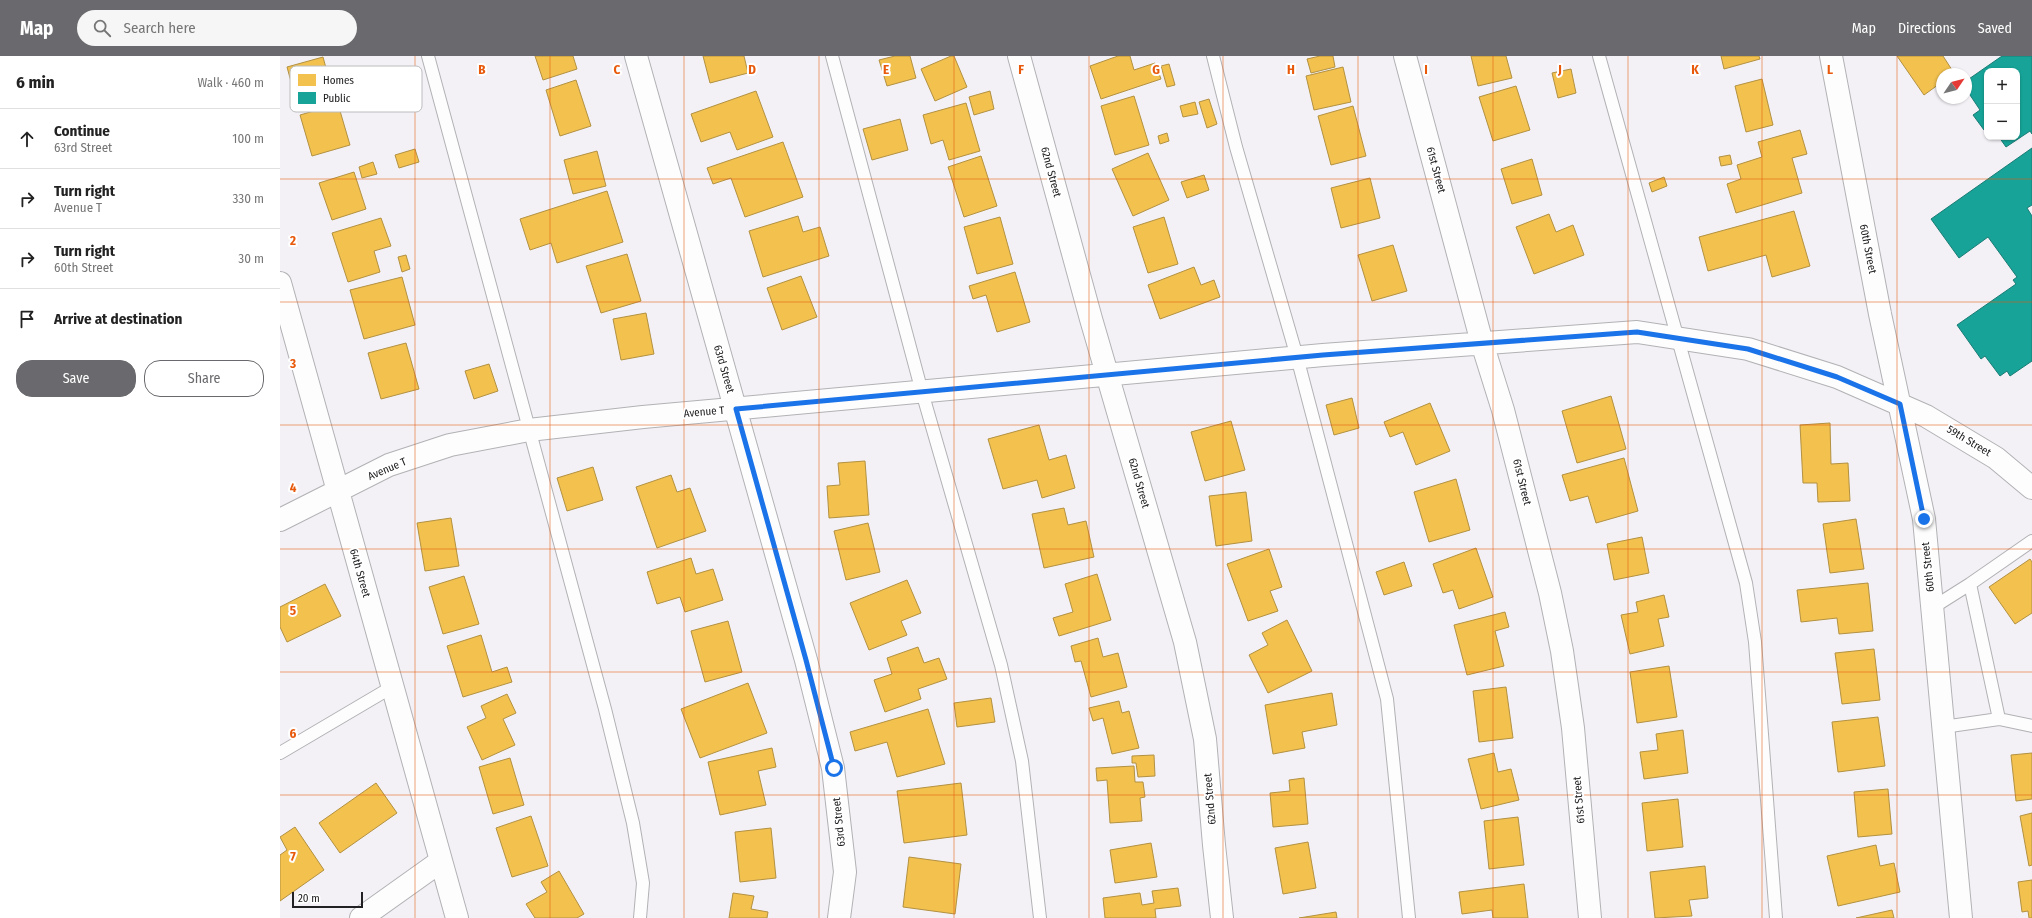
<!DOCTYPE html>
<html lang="en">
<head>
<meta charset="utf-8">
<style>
	body { margin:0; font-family:"Fira Sans Condensed",sans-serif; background:#f6f6f6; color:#222 }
	.controls { position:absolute; right:12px; top:12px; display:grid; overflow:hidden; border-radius:8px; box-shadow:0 1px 3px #0004 }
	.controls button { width:36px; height:36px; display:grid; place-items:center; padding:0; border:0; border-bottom:1px solid #e0e0e0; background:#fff; color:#222; font:20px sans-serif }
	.compass { position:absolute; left:1656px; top:12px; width:36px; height:36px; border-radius:50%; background:#fff; box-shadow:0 1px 3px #0004; rotate:55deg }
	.scale { position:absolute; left:12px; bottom:10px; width:71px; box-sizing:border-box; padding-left:4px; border:2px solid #212023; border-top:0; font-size:11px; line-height:14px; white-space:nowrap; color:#212023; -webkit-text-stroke:3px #fff; paint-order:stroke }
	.stop { position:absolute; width:12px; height:12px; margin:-9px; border:3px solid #1a73e8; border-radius:50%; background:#fff }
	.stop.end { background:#1a73e8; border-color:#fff; box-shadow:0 1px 4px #0008 }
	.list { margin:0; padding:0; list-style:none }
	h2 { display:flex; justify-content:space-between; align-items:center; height:52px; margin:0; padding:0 16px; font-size:17px }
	h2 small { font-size:13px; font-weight:400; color:#767676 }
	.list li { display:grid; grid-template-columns:26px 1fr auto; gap:12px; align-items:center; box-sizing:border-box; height:60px; padding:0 16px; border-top:1px solid #e0e0e0 }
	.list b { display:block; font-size:15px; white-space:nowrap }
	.list p { margin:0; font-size:13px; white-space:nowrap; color:#767676 }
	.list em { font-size:13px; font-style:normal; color:#767676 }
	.actions { display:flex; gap:8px; padding:12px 16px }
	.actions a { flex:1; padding:9px 0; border:1px solid #6a696d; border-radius:16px; text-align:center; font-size:14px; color:#6a696d }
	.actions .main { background:#6a696d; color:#fff }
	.icon { flex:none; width:22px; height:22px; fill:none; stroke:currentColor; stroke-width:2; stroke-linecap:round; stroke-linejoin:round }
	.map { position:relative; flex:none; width:1752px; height:862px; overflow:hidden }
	header { display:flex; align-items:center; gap:24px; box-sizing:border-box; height:56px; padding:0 20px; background:#6a696d; color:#fff }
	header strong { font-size:19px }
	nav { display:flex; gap:22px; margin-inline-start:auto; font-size:14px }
	.search { width:280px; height:36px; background:#f6f6f6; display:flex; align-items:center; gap:10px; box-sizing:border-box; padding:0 14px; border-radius:22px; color:#767676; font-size:15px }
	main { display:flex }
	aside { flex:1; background:#fff }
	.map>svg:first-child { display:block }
	.homes { fill:#f2c14e; stroke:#b39141 }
	.public { fill:#17a398; stroke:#1a7c75 }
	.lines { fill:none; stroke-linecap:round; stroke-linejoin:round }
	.service-casing { stroke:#b2b1b4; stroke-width:14 }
	.minor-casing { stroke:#b2b1b4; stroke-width:24 }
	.service { stroke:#fdfdfe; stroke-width:12 }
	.minor { stroke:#fdfdfe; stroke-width:22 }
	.route { stroke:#1a73e8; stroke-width:5 }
	.grid { fill:none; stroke:#e8590c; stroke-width:1; stroke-opacity:0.55 }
	.labels { text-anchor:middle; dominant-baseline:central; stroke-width:4; stroke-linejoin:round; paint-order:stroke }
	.street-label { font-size:11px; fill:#212023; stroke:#fff }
	.key { fill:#fff; stroke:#bcbcbd; stroke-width:1 }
	.key-label { font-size:11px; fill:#212023 }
	.grid-label { font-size:13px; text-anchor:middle; font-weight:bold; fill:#e8590c; stroke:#fff; stroke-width:4; stroke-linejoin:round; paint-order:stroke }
</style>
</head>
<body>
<header>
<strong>Map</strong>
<div class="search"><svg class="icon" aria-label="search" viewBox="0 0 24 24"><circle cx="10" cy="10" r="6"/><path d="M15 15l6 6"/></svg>Search here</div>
<nav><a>Map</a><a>Directions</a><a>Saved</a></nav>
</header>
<main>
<aside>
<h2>6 min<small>Walk · 460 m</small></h2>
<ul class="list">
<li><svg class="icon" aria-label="ahead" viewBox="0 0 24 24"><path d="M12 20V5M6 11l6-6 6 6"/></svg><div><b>Continue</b><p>63rd Street</p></div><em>100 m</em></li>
<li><svg class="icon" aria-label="right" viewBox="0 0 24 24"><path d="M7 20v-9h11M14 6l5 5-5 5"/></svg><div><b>Turn right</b><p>Avenue T</p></div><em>330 m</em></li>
<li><svg class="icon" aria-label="right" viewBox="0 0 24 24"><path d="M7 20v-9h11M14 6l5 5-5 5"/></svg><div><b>Turn right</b><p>60th Street</p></div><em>30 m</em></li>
<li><svg class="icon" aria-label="arrive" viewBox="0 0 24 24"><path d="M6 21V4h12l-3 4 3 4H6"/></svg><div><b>Arrive at destination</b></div></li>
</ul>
<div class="actions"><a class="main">Save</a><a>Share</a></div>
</aside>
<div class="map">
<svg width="1752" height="862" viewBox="0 0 1752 862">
	<rect width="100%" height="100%" fill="#f3f1f6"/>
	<path class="homes" d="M 255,0 L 293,0 L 297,13 L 263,24 Z
		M 423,0 L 464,0 L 468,17 L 430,27 Z
		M 615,0 L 630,0 L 636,22 L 607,30 L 599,4 Z
		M 671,0 L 674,0 L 687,31 L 655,45 L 641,13 Z
		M 838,0 L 850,0 L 854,14 L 875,7 L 881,23 L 821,43 L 810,10 Z
		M 1040,0 L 1053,0 L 1055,11 L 1031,17 L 1027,3 Z
		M 1191,0 L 1226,0 L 1232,22 L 1198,30 Z
		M 1441,0 L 1479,0 L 1480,3 L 1444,13 Z
		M 1617,0 L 1663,0 L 1674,17 L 1662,18 L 1662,26 L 1644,39 Z
		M 43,1 L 52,34 L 16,44 L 7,11 Z
		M 889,8 L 895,29 L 887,31 L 881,10 Z
		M 1063,11 L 1071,46 L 1034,54 L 1026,20 Z
		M 1291,13 L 1296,37 L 1278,42 L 1272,17 Z
		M 1482,23 L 1493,69 L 1466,76 L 1455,30 Z
		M 296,24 L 311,70 L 280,80 L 266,34 Z
		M 1236,30 L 1250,74 L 1213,85 L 1199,41 Z
		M 476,35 L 493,81 L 457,94 L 450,76 L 421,86 L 411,58 Z
		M 710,35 L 714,53 L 694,59 L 689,41 Z
		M 854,40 L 869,89 L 835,99 L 821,50 Z
		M 929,43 L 937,68 L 927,72 L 919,46 Z
		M 915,46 L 918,58 L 903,61 L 900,50 Z
		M 686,47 L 700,95 L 669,104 L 663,84 L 651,88 L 643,59 Z
		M 58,48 L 70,89 L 32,100 L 20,59 Z
		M 1073,50 L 1086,100 L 1051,109 L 1038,60 Z
		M 620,63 L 628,94 L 592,104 L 583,73 Z
		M 1520,74 L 1527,98 L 1512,102 L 1522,137 L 1456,157 L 1447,128 L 1461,123 L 1457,109 L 1482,101 L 1478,86 Z
		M 887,77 L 889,85 L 880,88 L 878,80 Z
		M 503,86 L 523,141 L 465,161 L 451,122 L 433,128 L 427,112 Z
		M 135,93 L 139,106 L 119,112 L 115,99 Z
		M 317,95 L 326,130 L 293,138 L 284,104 Z
		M 868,97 L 889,144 L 853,160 L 832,113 Z
		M 1450,99 L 1452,108 L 1441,110 L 1439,101 Z
		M 701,100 L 717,150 L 684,161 L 668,111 Z
		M 1252,103 L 1262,139 L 1232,148 L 1221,113 Z
		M 93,106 L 97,118 L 82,122 L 79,111 Z
		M 74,116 L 86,153 L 52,164 L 39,127 Z
		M 924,119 L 929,134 L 907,142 L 901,126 Z
		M 1384,121 L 1387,130 L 1372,136 L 1369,127 Z
		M 1090,122 L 1100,162 L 1061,172 L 1051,132 Z
		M 327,135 L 343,186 L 277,207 L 271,187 L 250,194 L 240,163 Z
		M 1514,155 L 1530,210 L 1492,221 L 1486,199 L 1428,215 L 1419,181 Z
		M 1269,158 L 1276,176 L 1293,169 L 1304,199 L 1254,218 L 1236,171 Z
		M 518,160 L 523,176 L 540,171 L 549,200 L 483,221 L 469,175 Z
		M 720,161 L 733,208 L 697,218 L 684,171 Z
		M 884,161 L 898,208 L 868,217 L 853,171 Z
		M 101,162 L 111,190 L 94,195 L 100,216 L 68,226 L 52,177 Z
		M 1113,189 L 1127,235 L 1092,245 L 1078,199 Z
		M 347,198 L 361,245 L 321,257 L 306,210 Z
		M 126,199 L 130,213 L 122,216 L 118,201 Z
		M 914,211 L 921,229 L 934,224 L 940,241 L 880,263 L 868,229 Z
		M 735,216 L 750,266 L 717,276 L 706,239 L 693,243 L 689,230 Z
		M 521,220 L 537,261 L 502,274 L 487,232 Z
		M 122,221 L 135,269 L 84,283 L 70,234 Z
		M 366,257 L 374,298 L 341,304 L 333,263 Z
		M 126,287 L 139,333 L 101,343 L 88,297 Z
		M 209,308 L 218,335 L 194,343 L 185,315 Z
		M 1331,340 L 1346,393 L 1297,407 L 1282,355 Z
		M 1072,342 L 1079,372 L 1054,379 L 1046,349 Z
		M 1150,347 L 1170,395 L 1136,409 L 1123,376 L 1110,381 L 1104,366 Z
		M 951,365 L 965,414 L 925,425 L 911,376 Z
		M 1550,367 L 1551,408 L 1568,407 L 1570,445 L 1538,446 L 1537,427 L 1523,427 L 1520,369 Z
		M 759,369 L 769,404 L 786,399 L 795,432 L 762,442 L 757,424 L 723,433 L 708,383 Z
		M 1344,402 L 1358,455 L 1316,467 L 1308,440 L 1290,445 L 1282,419 Z
		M 585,405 L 589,459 L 549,462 L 547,430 L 560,429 L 558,407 Z
		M 313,411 L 323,444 L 287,455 L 277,422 Z
		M 391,419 L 397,436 L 410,432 L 426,475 L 377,492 L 356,431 Z
		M 1176,423 L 1190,474 L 1149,486 L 1134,436 Z
		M 966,436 L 972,485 L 936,490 L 929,440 Z
		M 784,452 L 788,469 L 806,465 L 814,501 L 764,512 L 752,458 Z
		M 171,462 L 179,510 L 145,515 L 137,467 Z
		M 1576,463 L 1584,513 L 1550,517 L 1543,468 Z
		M 588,467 L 600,516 L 566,524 L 554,475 Z
		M 1362,481 L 1369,517 L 1334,524 L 1327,488 Z
		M 1196,492 L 1213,541 L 1179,553 L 1173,534 L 1163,537 L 1153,508 Z
		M 989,493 L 1002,531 L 990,535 L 998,555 L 968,565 L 947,508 Z
		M 411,502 L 416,518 L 433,513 L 443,544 L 405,556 L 400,541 L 377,548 L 367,516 Z
		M 1750,503 L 1752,506 L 1752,557 L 1735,568 L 1709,531 Z
		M 1124,506 L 1132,530 L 1104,539 L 1096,516 Z
		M 817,518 L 831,564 L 779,580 L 773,562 L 793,556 L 785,528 Z
		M 184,520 L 199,568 L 163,578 L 149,531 Z
		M 627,524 L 641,557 L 621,565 L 627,579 L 589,594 L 570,547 Z
		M 1588,527 L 1593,575 L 1559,578 L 1557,562 L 1521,566 L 1517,534 Z
		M 45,528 L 61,560 L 7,586 L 0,571 L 0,551 Z
		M 1384,539 L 1389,561 L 1378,563 L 1384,590 L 1350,598 L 1341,559 L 1358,556 L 1356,546 Z
		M 1225,556 L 1229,571 L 1215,575 L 1224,610 L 1187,619 L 1174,569 Z
		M 1007,564 L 1032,615 L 988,637 L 969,599 L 988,589 L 982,577 Z
		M 448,565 L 462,616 L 425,626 L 411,575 Z
		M 201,579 L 212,616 L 227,611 L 232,626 L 183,641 L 167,590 Z
		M 818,582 L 823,601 L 838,597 L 847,631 L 811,641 L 801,605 L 795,606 L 791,590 Z
		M 638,591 L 644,607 L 659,602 L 667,623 L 638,633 L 641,643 L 605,656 L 594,624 L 612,618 L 607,602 Z
		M 1594,593 L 1600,644 L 1562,648 L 1555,597 Z
		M 1389,610 L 1397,661 L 1357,667 L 1350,616 Z
		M 468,627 L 487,677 L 420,702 L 401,653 Z
		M 1226,631 L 1233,682 L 1199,686 L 1193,635 Z
		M 1052,637 L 1057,669 L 1022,676 L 1025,692 L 993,698 L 985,649 Z
		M 227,638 L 236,657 L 223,663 L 235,689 L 202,704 L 187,671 L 206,662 L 201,650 Z
		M 711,642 L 715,666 L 677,671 L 674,647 Z
		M 839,645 L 842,657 L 849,655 L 859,692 L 832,698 L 823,662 L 813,665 L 809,652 Z
		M 648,653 L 665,708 L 617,721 L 607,686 L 575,695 L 570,676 Z
		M 1598,661 L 1605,710 L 1558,716 L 1552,666 Z
		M 1403,674 L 1408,717 L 1364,723 L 1360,696 L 1378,694 L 1376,678 Z
		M 492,692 L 496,711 L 478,715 L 486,749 L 440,759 L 428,706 Z
		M 1214,697 L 1218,716 L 1231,713 L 1239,744 L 1201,753 L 1188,703 Z
		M 1752,697 L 1752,743 L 1736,745 L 1731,699 Z
		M 874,699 L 875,720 L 858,721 L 856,707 L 852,707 L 852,700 Z
		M 230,702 L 244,749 L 213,758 L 199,711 Z
		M 854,710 L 855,726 L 863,726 L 865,741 L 860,742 L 862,765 L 830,767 L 827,724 L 817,725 L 816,712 Z
		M 1024,722 L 1028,768 L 993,771 L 990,737 L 1010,735 L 1009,724 Z
		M 96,727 L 117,757 L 60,797 L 39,767 Z
		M 681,727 L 687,779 L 624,787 L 617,735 Z
		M 1608,733 L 1612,778 L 1578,781 L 1574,736 Z
		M 1398,743 L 1403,791 L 1367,795 L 1362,747 Z
		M 1752,757 L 1752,809 L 1749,810 L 1740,760 Z
		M 251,760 L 268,810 L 232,821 L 216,772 Z
		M 1238,761 L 1244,809 L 1209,813 L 1204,765 Z
		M 15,771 L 44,814 L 0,845 L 0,799 L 7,794 L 0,781 Z
		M 491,772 L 496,822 L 460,826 L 455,776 Z
		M 1028,786 L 1036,832 L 1003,838 L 995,792 Z
		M 871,787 L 877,821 L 835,827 L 830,794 Z
		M 1596,789 L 1600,810 L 1614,807 L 1620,836 L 1558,850 L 1547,800 Z
		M 629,801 L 681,808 L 675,858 L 623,851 Z
		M 1425,810 L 1428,842 L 1409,844 L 1412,860 L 1375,862 L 1370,816 Z
		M 279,815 L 304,858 L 297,862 L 255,862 L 246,848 L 267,836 L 261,826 Z
		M 1752,824 L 1752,862 L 1749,862 L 1748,855 L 1742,856 L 1738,826 Z
		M 1244,828 L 1248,862 L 1213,862 L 1212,854 L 1182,858 L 1179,836 Z
		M 898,832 L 901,850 L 875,853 L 876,862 L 825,862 L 823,842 L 860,837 L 862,849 L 874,847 L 872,835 Z
		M 453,837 L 474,840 L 471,853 L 488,856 L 487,862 L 449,862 Z
		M 1612,854 L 1614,862 L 1576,862 Z
		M 1056,856 L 1057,862 L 1019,862 Z"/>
	<path class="public" d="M 1722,0 L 1752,0 L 1752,78 L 1750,75 L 1726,91 L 1719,81 L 1737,81 L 1737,15 L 1707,15 L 1707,72 L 1704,74 L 1693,59 L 1700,54 L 1686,33 L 1686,25 Z
		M 1752,92 L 1752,149 L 1747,152 L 1752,160 L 1752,305 L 1730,320 L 1727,315 L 1720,320 L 1705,300 L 1701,303 L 1677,269 L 1736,228 L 1733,224 L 1737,221 L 1708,181 L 1679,202 L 1651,163 Z"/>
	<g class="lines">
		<defs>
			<path id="service" d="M 148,0 L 325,653 L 353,767 L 363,827 L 360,862
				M 552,0 L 642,336 L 721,609 L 742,705 L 760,862
				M 933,0 L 956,91 L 1017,301 L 1107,643 L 1129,862
				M 1319,0 L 1466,527 L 1475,586 L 1496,862
				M 1690,528 L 1752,485
				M 1652,552 L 1690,528 L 1719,663 L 1752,670
				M 1663,671 L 1719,663
				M 0,697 L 112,631"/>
			<path id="minor" d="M 356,0 L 526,604 L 553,712 L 565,816 L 559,862
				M 739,0 L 811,263 L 905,586 L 925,683 L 934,789 L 942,862
				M 1125,0 L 1202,287 L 1223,354 L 1270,537 L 1282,595 L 1293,672 L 1310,862
				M 1551,0 L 1600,258 L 1644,463 L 1681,862
				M 0,227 L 177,862
				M 0,464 L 109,409 L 170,389 L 249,374 L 363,361 L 1043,299 L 1357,276 L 1468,293 L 1557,321 L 1646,360 L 1716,402 L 1752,432
				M 81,862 L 161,805"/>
		</defs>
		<use href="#service" class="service-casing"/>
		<use href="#minor" class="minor-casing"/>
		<use href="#service" class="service"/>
		<use href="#minor" class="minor"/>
	</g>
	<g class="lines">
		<path class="route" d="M 554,712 L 526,604 L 456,353 L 1043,299 L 1357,276 L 1468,293 L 1557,321 L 1620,348 L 1644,463"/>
	</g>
	<path class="grid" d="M 135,0 L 135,862M 270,0 L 270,862M 404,0 L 404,862M 539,0 L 539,862M 674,0 L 674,862M 809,0 L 809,862M 943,0 L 943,862M 1078,0 L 1078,862M 1213,0 L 1213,862M 1348,0 L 1348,862M 1482,0 L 1482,862M 1617,0 L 1617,862M 0,123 L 1752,123M 0,246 L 1752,246M 0,369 L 1752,369M 0,493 L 1752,493M 0,616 L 1752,616M 0,739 L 1752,739"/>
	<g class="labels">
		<g class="street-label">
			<text transform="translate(1156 114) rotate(75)">61st Street</text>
			<text transform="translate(771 116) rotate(75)">62nd Street</text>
			<text transform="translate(1588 193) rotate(79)">60th Street</text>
			<text transform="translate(444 313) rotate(74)">63rd Street</text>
			<text transform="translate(424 356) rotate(-5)">Avenue T</text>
			<text transform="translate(1689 385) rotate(31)">59th Street</text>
			<text transform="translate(107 413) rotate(-23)">Avenue T</text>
			<text transform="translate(1242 426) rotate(76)">61st Street</text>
			<text transform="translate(859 427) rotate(74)">62nd Street</text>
			<text transform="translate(1648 511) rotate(-96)">60th Street</text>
			<text transform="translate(80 517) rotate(74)">64th Street</text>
			<text transform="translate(930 743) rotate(-95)">62nd Street</text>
			<text transform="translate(1299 744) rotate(-95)">61st Street</text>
			<text transform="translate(559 766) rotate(-96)">63rd Street</text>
		</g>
	</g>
	<rect x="10" y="10" width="132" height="46" rx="6" class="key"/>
	<rect x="18" y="18" width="18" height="12" fill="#f2c14e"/>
	<rect x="18" y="36" width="18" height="12" fill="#17a398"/>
	<g class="key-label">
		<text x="43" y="28">Homes</text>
		<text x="43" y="46">Public</text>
	</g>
	<g class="grid-label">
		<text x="202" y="18">B</text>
		<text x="337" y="18">C</text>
		<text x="472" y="18">D</text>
		<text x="606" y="18">E</text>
		<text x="741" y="18">F</text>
		<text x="876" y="18">G</text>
		<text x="1011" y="18">H</text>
		<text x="1146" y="18">I</text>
		<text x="1280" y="18">J</text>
		<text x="1415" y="18">K</text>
		<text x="1550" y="18">L</text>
		<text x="13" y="189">2</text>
		<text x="13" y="312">3</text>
		<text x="13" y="436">4</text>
		<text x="13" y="559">5</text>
		<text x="13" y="682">6</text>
		<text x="13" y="805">7</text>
	</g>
</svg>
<div class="controls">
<button>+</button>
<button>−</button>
</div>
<svg class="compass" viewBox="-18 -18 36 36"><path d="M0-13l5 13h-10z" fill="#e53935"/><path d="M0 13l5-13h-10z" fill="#767676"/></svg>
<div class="scale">20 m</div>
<div class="stop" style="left:554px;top:712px"></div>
<div class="stop end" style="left:1644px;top:463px"></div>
</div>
</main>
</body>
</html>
